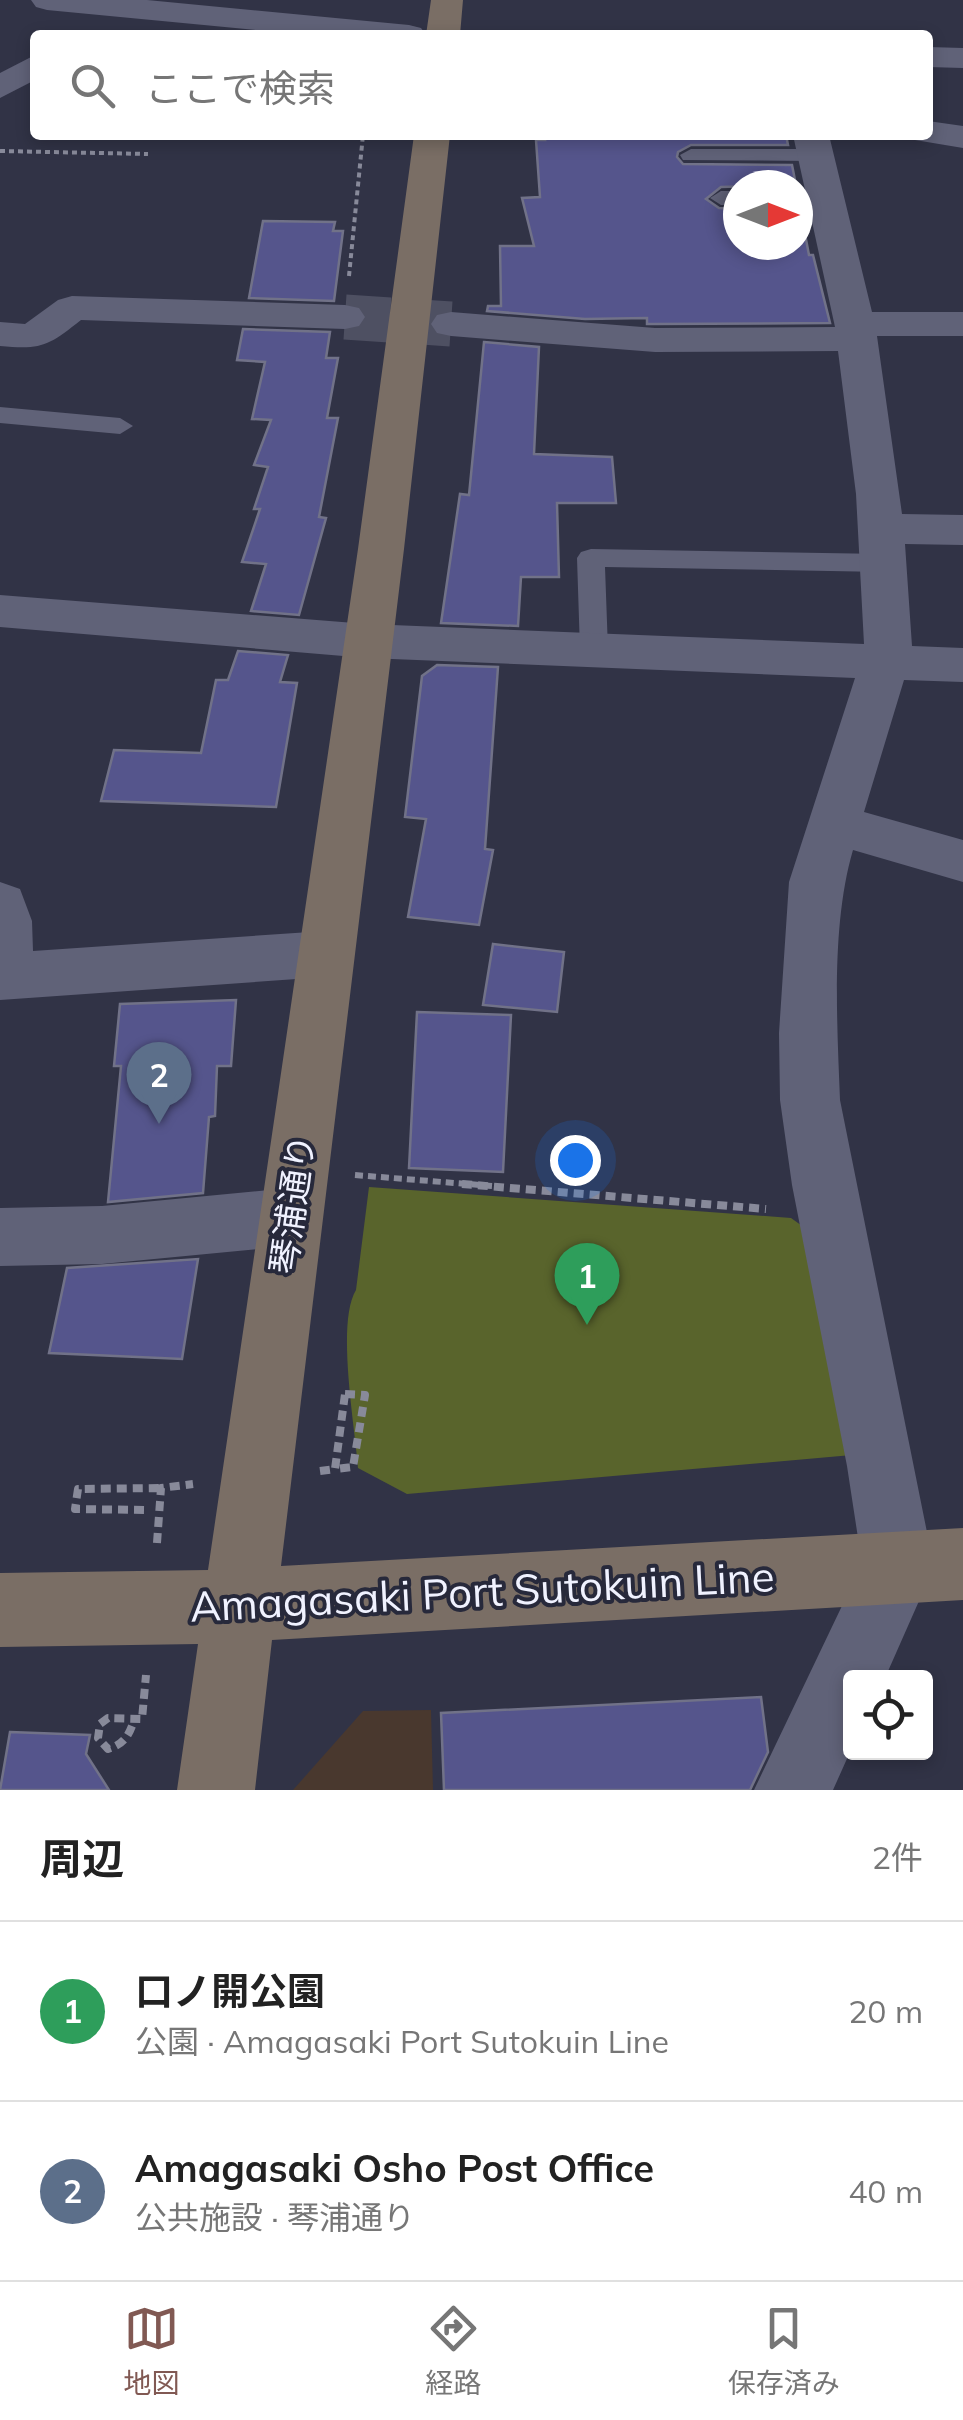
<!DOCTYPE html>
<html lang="ja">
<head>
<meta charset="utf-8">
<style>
	body { margin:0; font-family:Mulish,"Noto Sans JP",sans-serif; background:#f6f6f6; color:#222 }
	.controls { position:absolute; right:30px; bottom:30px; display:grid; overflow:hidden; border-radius:10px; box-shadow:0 5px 15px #0003 }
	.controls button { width:90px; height:90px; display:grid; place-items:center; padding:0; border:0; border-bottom:2px solid #e0e0e0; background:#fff; color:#222; font:50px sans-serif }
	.compass { position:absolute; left:723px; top:170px; width:90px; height:90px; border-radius:50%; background:#fff; box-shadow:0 5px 15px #0003; rotate:90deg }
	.you { position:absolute; left:575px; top:1160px; width:35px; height:35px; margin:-25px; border:8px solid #fff; border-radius:50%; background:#1a73e8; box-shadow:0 0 0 15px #1a73e833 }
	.badge { display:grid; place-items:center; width:65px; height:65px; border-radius:50%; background:#815953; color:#fff; font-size:32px; font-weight:700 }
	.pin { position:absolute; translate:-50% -82px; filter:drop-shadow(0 2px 5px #0008) }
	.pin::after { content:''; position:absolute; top:52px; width:35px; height:30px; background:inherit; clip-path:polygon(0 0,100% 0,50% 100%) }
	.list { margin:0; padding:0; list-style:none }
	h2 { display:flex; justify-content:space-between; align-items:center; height:130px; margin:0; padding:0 40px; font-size:42px }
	h2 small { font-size:32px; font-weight:400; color:#767676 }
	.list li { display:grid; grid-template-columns:65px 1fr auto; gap:30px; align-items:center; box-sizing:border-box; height:180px; padding:0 40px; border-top:2px solid #e0e0e0 }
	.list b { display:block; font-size:38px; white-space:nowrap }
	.list p { margin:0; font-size:32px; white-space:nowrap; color:#767676 }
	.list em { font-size:32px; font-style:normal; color:#767676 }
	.icon { flex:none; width:55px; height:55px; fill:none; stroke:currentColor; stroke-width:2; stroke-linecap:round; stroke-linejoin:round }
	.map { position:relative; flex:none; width:963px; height:1790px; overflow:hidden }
	.search { position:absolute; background:#fff; box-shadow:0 5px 15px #0003; left:30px; right:30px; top:30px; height:110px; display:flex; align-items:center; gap:25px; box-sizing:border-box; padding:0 35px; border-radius:10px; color:#767676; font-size:38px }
	.sheet { height:490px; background:#fff }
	nav { display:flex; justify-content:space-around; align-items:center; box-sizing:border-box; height:140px; border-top:2px solid #e0e0e0; background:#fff; font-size:28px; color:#767676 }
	nav a { display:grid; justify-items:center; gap:5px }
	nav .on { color:#815953 }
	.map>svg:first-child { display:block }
	.commercial { fill:#49382e }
	.green { fill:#59642c }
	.building { fill:#55558c; stroke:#717288; stroke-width:2.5 }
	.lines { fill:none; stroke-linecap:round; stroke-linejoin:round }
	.street-tunnel { stroke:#4e5062; stroke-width:45; stroke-dasharray:45 22; stroke-linecap:butt }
	.path-far2 { stroke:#888a9a; stroke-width:4; stroke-dasharray:5 4; stroke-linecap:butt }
	.path-far1 { stroke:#888a9a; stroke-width:6; stroke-dasharray:8 5; stroke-linecap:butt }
	.path { stroke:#888a9a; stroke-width:8; stroke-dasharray:10 6; stroke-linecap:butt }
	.lane { fill:#606278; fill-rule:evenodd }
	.street { fill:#606278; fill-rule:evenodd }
	.secondary { fill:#7a6e65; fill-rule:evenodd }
	.labels { text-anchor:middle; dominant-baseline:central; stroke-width:8; stroke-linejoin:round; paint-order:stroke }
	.street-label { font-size:35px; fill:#f0f2ff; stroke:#27293b }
	.near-street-label { font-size:42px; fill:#f0f2ff; stroke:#27293b }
</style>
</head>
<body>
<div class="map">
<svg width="963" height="1790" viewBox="0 0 963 1790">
	<rect width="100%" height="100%" fill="#313346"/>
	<path class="commercial" d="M 431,1710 L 433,1790 L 293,1790 L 363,1711 Z"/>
	<path class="green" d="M 369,1187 L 791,1218 L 812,1233 L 852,1455 L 407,1494 L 358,1468 C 355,1426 336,1323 356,1290 Z"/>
	<path class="building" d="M 544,135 L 786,135 L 788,145 L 691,145 L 678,152 L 677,157 L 683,164 L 792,165 L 796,185 L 721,187 L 706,199 L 719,208 L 738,209 L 738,245 L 798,245 L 798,198 L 809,255 L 813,255 L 830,323 L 655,324 L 647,324 L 647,318 L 585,319 L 487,311 L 488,306 L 501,306 L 500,246 L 534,246 L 522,198 L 540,197 L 536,140 L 545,140 Z
		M 263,221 L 335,222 L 333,231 L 343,231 L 334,301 L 249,298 Z
		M 243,329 L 330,332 L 326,358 L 338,358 L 327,418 L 338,418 L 319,517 L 326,518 L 299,615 L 251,611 L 266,564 L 242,562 L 260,509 L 254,509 L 268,467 L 254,465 L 271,420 L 252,419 L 265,362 L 237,360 Z
		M 484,342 L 539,347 L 534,454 L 612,457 L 616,503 L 557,503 L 559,577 L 521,577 L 518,626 L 441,623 L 460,494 L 469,495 Z
		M 238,651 L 288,655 L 280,682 L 297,683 L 276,807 L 101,801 L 114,750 L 201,753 L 216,680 L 228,680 Z
		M 437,665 L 498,667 L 485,849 L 493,850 L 479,925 L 408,917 L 426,819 L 405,817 L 422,676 Z
		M 493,944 L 564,952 L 557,1012 L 483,1005 Z
		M 236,1000 L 231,1066 L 217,1066 L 215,1116 L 209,1117 L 203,1193 L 108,1202 L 121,1066 L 114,1066 L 120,1004 Z
		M 417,1012 L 511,1015 L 503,1172 L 409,1168 Z
		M 198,1259 L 182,1359 L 49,1353 L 67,1268 Z
		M 761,1697 L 768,1752 L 750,1790 L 444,1790 L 441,1713 Z
		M 10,1732 L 90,1735 L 86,1754 L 109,1790 L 0,1790 Z"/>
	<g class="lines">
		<path class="street-tunnel" d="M 345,317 L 451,324"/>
		<path class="path-far2" d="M 0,151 L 148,154
			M 349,276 L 363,135"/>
		<path class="path-far1" d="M 355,1175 L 492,1186"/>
		<path class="path" d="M 462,1184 L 766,1209
			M 345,1394 L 365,1395 L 353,1467 L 335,1469 Z
			M 320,1471 L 335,1469
			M 144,1510 L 75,1509 L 78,1489 L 161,1488
			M 157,1543 L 161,1488 L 193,1484
			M 132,1726 C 127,1739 121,1745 108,1749 L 98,1738 L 100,1724 L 108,1718 L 142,1719 L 146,1675"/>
		<path class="lane" d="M 691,149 L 814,149 L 825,155 L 814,161 L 683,160 L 680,155 Z
			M 738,191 L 738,205 L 721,205 L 710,198 L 721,191 Z
			M 0,407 L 120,418 L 133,426 L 120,434 L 0,423 Z
			M 591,549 L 884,554 L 894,557 L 898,563 L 894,569 L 884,572 L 605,567 L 608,650 L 604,657 L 584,657 L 580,650 L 577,558 L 581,552 Z"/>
		<path class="street" d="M 31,0 L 147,0 L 409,25 L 421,28 L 426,35 L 307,35 L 47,10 L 36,7 Z
			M 928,47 L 963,48 L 963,68 L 928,67 Z
			M 35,55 L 35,80 L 0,98 L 0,73 Z
			M 928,121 L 963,126 L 963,148 L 915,140 L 912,135 L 928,135 Z
			M 793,135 L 829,135 L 872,312 L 963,312 L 963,336 L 877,336 L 902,514 L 963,515 L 963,545 L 905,544 L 912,646 L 963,648 L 963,682 L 904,680 L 864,812 L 963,840 L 963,882 L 853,850 C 831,925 837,1022 840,1100 L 934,1567 L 885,1678 L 850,1678 L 850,1752 L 833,1790 L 754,1790 L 862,1564 L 847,1466 L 792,1185 L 780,1100 L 779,1033 L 789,882 L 855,678 L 367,658 L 0,627 L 0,595 L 367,624 L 864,644 L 856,494 L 838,351 L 655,352 L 451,336 L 437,333 L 431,324 L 437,315 L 451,312 L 655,328 L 835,327 Z
			M 72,296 L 345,305 L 359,308 L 365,317 L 359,326 L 345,329 L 81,320 C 48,346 42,350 0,346 L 0,322 L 25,324 L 58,300 Z
			M 0,882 L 20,889 L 32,921 L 33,951 L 325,931 L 345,938 L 353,954 L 345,970 L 325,977 L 0,1000 Z
			M 290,1188 L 312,1197 L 322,1217 L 312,1237 L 290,1246 L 102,1264 L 0,1266 L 0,1208 L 102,1206 Z"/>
		<path class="secondary" d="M 431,0 L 463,0 L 460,35 L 426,35 Z
			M 414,135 L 450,135 L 404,549 L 281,1566 L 963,1528 L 963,1600 L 272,1640 L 255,1790 L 177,1790 L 198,1644 L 0,1647 L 0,1573 L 208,1570 L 358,549 Z"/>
	</g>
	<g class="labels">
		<g class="street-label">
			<text transform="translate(292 1204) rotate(-82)">琴浦通り</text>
		</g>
		<g class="near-street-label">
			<text transform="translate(482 1591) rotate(-3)">Amagasaki Port Sutokuin Line</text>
		</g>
	</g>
</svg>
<div class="controls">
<button><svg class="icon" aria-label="locate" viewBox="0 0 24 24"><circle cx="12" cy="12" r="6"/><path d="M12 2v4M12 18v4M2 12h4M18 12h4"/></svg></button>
</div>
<svg class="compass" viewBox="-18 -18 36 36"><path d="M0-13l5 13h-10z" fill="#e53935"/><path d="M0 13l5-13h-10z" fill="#767676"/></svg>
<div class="you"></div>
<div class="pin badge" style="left:587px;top:1325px;background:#2e9e5b">1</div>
<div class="pin badge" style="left:159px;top:1124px;background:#5c6f8a">2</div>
<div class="search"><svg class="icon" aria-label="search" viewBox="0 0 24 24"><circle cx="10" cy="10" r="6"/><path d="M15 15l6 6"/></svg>ここで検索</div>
</div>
<section class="sheet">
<h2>周辺<small>2件</small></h2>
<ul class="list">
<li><span class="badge" style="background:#2e9e5b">1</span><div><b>口ノ開公園</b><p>公園 · Amagasaki Port Sutokuin Line</p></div><em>20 m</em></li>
<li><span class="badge" style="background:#5c6f8a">2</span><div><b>Amagasaki Osho Post Office</b><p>公共施設 · 琴浦通り</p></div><em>40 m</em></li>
</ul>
</section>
<nav>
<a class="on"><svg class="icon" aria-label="map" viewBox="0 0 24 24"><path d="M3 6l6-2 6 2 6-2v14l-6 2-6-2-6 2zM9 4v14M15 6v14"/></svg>地図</a>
<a><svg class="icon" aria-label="directions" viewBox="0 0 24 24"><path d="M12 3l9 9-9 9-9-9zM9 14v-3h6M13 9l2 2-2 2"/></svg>経路</a>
<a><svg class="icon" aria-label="saved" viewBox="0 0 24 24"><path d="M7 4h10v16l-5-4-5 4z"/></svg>保存済み</a>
</nav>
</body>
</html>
